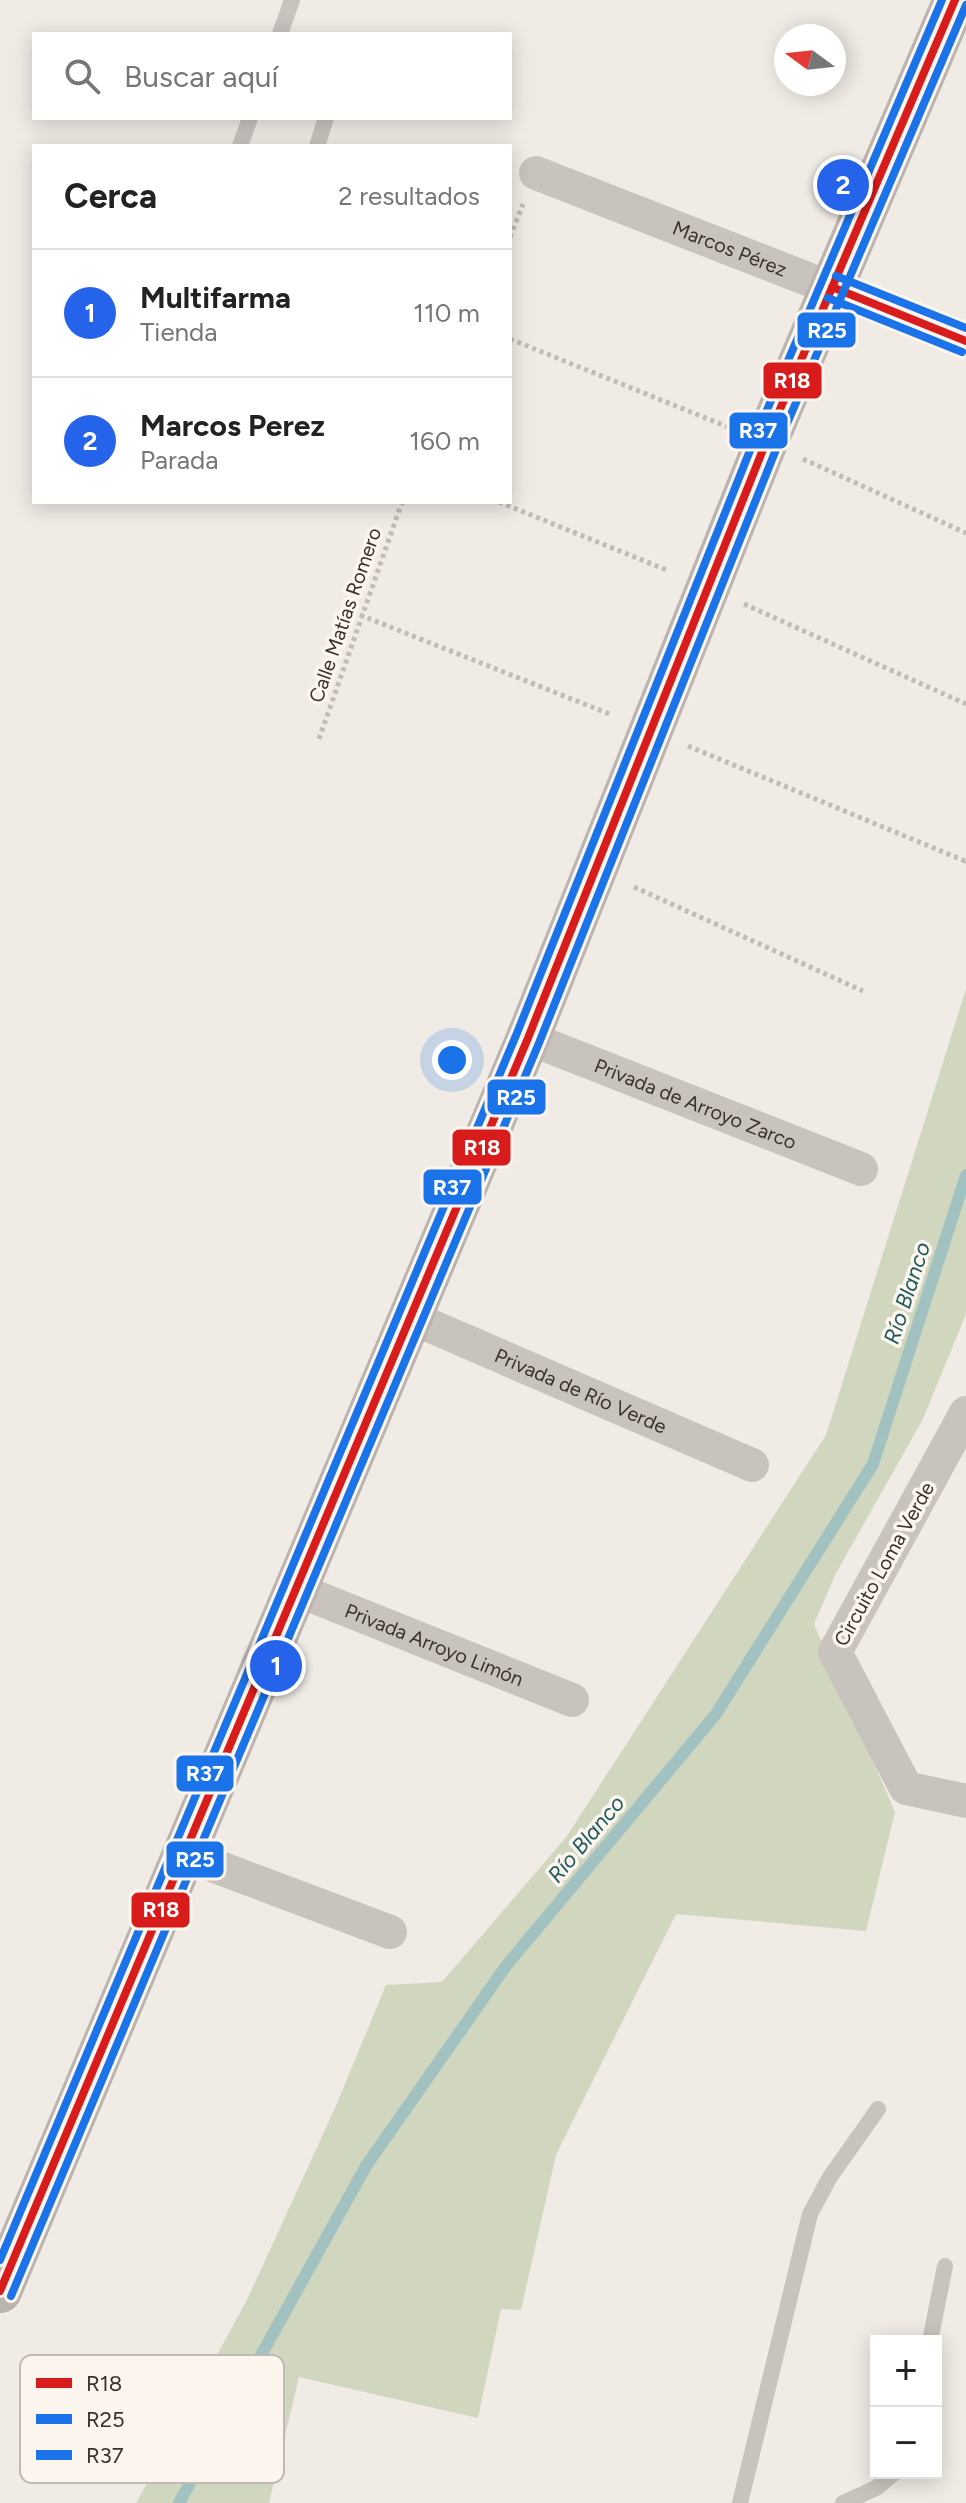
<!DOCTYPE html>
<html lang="es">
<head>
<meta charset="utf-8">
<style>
	body { margin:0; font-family:Figtree,sans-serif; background:#f6f6f6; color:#222 }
	.controls { position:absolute; right:24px; bottom:24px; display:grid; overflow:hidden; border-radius:0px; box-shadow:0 4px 20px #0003 }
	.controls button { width:72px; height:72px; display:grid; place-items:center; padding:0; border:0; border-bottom:2px solid #e0e0e0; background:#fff; color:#222; font:40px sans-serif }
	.compass { position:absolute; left:774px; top:24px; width:72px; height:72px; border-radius:50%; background:#fff; box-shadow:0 4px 20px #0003; rotate:285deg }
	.you { position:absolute; left:452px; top:1060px; width:28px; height:28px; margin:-20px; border:6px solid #fff; border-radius:50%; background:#1a73e8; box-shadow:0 0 0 12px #1a73e833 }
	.badge { display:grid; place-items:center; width:52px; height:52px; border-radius:50%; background:#2563eb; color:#fff; font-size:26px; font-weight:700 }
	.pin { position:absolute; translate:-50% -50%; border:4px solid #fff; box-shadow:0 2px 8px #0006 }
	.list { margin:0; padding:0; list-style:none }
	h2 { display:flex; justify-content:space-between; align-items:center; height:104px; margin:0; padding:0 32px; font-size:34px }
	h2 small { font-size:26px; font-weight:400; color:#767676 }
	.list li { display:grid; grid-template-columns:52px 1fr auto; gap:24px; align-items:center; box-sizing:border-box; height:128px; padding:0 32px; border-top:2px solid #e0e0e0 }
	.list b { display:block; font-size:30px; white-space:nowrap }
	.list p { margin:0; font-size:26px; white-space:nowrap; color:#767676 }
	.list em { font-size:26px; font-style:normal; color:#767676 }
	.icon { flex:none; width:44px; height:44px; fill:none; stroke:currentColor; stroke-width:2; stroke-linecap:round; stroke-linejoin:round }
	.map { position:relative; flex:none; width:966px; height:2503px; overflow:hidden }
	.search { position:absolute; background:#fff; box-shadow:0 4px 20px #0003; left:32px; top:32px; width:480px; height:88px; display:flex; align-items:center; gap:20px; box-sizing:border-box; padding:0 28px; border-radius:0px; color:#767676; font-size:30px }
	.panel { position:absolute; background:#fff; box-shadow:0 4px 20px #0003; left:32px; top:144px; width:480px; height:360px; border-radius:0px }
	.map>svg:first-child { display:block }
	.green { fill:#d1d6bf }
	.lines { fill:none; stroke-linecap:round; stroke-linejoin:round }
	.stream { stroke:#a1c2c1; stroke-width:12 }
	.path { stroke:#c2bbb6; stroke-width:5; stroke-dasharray:4 4; stroke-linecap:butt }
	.lane { stroke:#c9c3be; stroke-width:16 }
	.street { stroke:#c9c3be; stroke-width:34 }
	.secondary { stroke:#bab3ae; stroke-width:44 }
	.bus-1-casing { stroke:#fbf5ee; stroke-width:14 }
	.bus-2-casing { stroke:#fbf5ee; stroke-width:14 }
	.bus-3-casing { stroke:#fbf5ee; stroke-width:14 }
	.bus-1 { stroke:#d81b1b; stroke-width:8 }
	.bus-2 { stroke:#1a73e8; stroke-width:8 }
	.bus-3 { stroke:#1a73e8; stroke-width:8 }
	.labels { text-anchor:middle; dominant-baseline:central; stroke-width:7; stroke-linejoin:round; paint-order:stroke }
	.street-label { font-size:20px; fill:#3b302b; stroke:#fbf5ee }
	.water-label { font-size:22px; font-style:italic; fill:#1f5a5e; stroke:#fbf5ee }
	.key { fill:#fbf5ee; stroke:#c1bab4; stroke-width:2 }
	.key-label { font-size:22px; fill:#3b302b }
	.line-badge { stroke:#fbf5ee; stroke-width:3 }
	.badge-label { font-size:22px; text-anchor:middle; font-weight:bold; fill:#fff }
</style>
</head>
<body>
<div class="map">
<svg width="966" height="2503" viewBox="0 0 966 2503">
	<rect width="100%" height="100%" fill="#f0ebe5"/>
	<path class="green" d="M 966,989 L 966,1314 L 923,1419 L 835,1575 L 814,1624 L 895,1812 L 866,1931 L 676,1914 L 556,2155 L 521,2310 L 501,2309 L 478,2418 L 299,2377 L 269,2503 L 136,2503 L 247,2300 L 335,2108 L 386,1985 L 442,1982 L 567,1836 L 826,1435 Z"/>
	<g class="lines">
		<path class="stream" d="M 179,2503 L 366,2166 L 506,1966 L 716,1714 L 873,1464 L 966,1175"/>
		<path class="path" d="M 510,237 L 523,204
			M 510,339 L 728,427
			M 803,459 L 966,533
			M 499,502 L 669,571
			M 744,604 L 966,704
			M 360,615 L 612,715
			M 319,739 L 402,502
			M 688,746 L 965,861 L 966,858
			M 634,887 L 863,991"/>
		<path class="lane" d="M 280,34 L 292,0
			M 240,146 L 250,118
			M 317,146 L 326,118
			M 930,2341 L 945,2266
			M 740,2503 L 810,2214 L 830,2177 L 878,2109
			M 843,2503 L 876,2488 L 894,2473"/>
		<g class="street">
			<path id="s1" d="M 536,173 L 966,341"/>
			<path id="s2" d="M 528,1038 L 861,1169"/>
			<path id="s3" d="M 410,1317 L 752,1465"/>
			<path d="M 966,1413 L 835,1652 L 906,1788 L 966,1801"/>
			<path id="s4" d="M 295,1589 L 572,1700"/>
			<path d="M 183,1854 L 390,1932"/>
		</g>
		<path class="secondary" d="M 0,2291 L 528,1038 L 766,442 L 955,0"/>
		<defs>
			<path id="bus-1" d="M 832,287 L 966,341
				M 0,2291 L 528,1038 L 766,442 L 955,0"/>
			<path id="bus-2" d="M 828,298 L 962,352
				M 11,2296 L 539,1043 L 777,447 L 966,5"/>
			<path id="bus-3" d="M 836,276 L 966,328
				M 0,2260 L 517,1033 L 755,438 L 942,0"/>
		</defs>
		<use href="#bus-1" class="bus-1-casing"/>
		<use href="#bus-2" class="bus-2-casing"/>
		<use href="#bus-3" class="bus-3-casing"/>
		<use href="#bus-1" class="bus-1"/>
		<use href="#bus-2" class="bus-2"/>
		<use href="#bus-3" class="bus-3"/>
	</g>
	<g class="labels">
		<g class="street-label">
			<text stroke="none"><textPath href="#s1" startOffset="208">Marcos Pérez</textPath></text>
			<text transform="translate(345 615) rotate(-71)">Calle Matías Romero</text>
			<text stroke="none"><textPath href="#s2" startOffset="180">Privada de Arroyo Zarco</textPath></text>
			<text stroke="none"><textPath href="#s3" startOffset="186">Privada de Río Verde</textPath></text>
			<text transform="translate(884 1564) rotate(-61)">Circuito Loma Verde</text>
			<text stroke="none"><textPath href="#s4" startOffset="150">Privada Arroyo Limón</textPath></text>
		</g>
		<g class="water-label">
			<text transform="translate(907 1293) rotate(-72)">Río Blanco</text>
			<text transform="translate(586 1839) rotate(-50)">Río Blanco</text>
		</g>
	</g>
	<rect x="20" y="2355" width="264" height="128" rx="12" class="key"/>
	<rect x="36" y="2378" width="36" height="10" fill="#d81b1b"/>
	<rect x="36" y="2414" width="36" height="10" fill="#1a73e8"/>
	<rect x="36" y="2450" width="36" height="10" fill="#1a73e8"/>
	<g class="key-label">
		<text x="86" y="2391">R18</text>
		<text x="86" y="2427">R25</text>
		<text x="86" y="2463">R37</text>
	</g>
	<g class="line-badge">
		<rect x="796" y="311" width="61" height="38" rx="8" fill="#1a73e8"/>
		<rect x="762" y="361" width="61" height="39" rx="8" fill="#d81b1b"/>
		<rect x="728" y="411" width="61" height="39" rx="8" fill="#1a73e8"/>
		<rect x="486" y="1078" width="61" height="38" rx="8" fill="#1a73e8"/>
		<rect x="451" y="1128" width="61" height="39" rx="8" fill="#d81b1b"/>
		<rect x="422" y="1168" width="61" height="38" rx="8" fill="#1a73e8"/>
		<rect x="175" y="1754" width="60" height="39" rx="8" fill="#1a73e8"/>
		<rect x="165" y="1840" width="60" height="39" rx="8" fill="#1a73e8"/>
		<rect x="130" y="1891" width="61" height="38" rx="8" fill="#d81b1b"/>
	</g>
	<g class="badge-label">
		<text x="827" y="338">R25</text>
		<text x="792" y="388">R18</text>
		<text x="758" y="438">R37</text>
		<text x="516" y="1105">R25</text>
		<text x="482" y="1155">R18</text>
		<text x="452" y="1195">R37</text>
		<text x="205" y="1781">R37</text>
		<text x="195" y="1867">R25</text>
		<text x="161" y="1917">R18</text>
	</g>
</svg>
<div class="controls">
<button>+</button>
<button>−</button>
</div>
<svg class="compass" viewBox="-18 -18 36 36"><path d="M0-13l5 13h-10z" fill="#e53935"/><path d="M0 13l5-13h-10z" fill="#767676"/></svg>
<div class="you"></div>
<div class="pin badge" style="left:276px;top:1666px">1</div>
<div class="pin badge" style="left:843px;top:185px">2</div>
<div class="search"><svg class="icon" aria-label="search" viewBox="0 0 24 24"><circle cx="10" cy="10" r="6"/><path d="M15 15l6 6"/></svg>Buscar aquí</div>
<section class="panel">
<h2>Cerca<small>2 resultados</small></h2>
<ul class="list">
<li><span class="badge">1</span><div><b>Multifarma</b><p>Tienda</p></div><em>110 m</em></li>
<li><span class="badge">2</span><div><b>Marcos Perez</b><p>Parada</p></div><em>160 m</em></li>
</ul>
</section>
</div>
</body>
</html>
